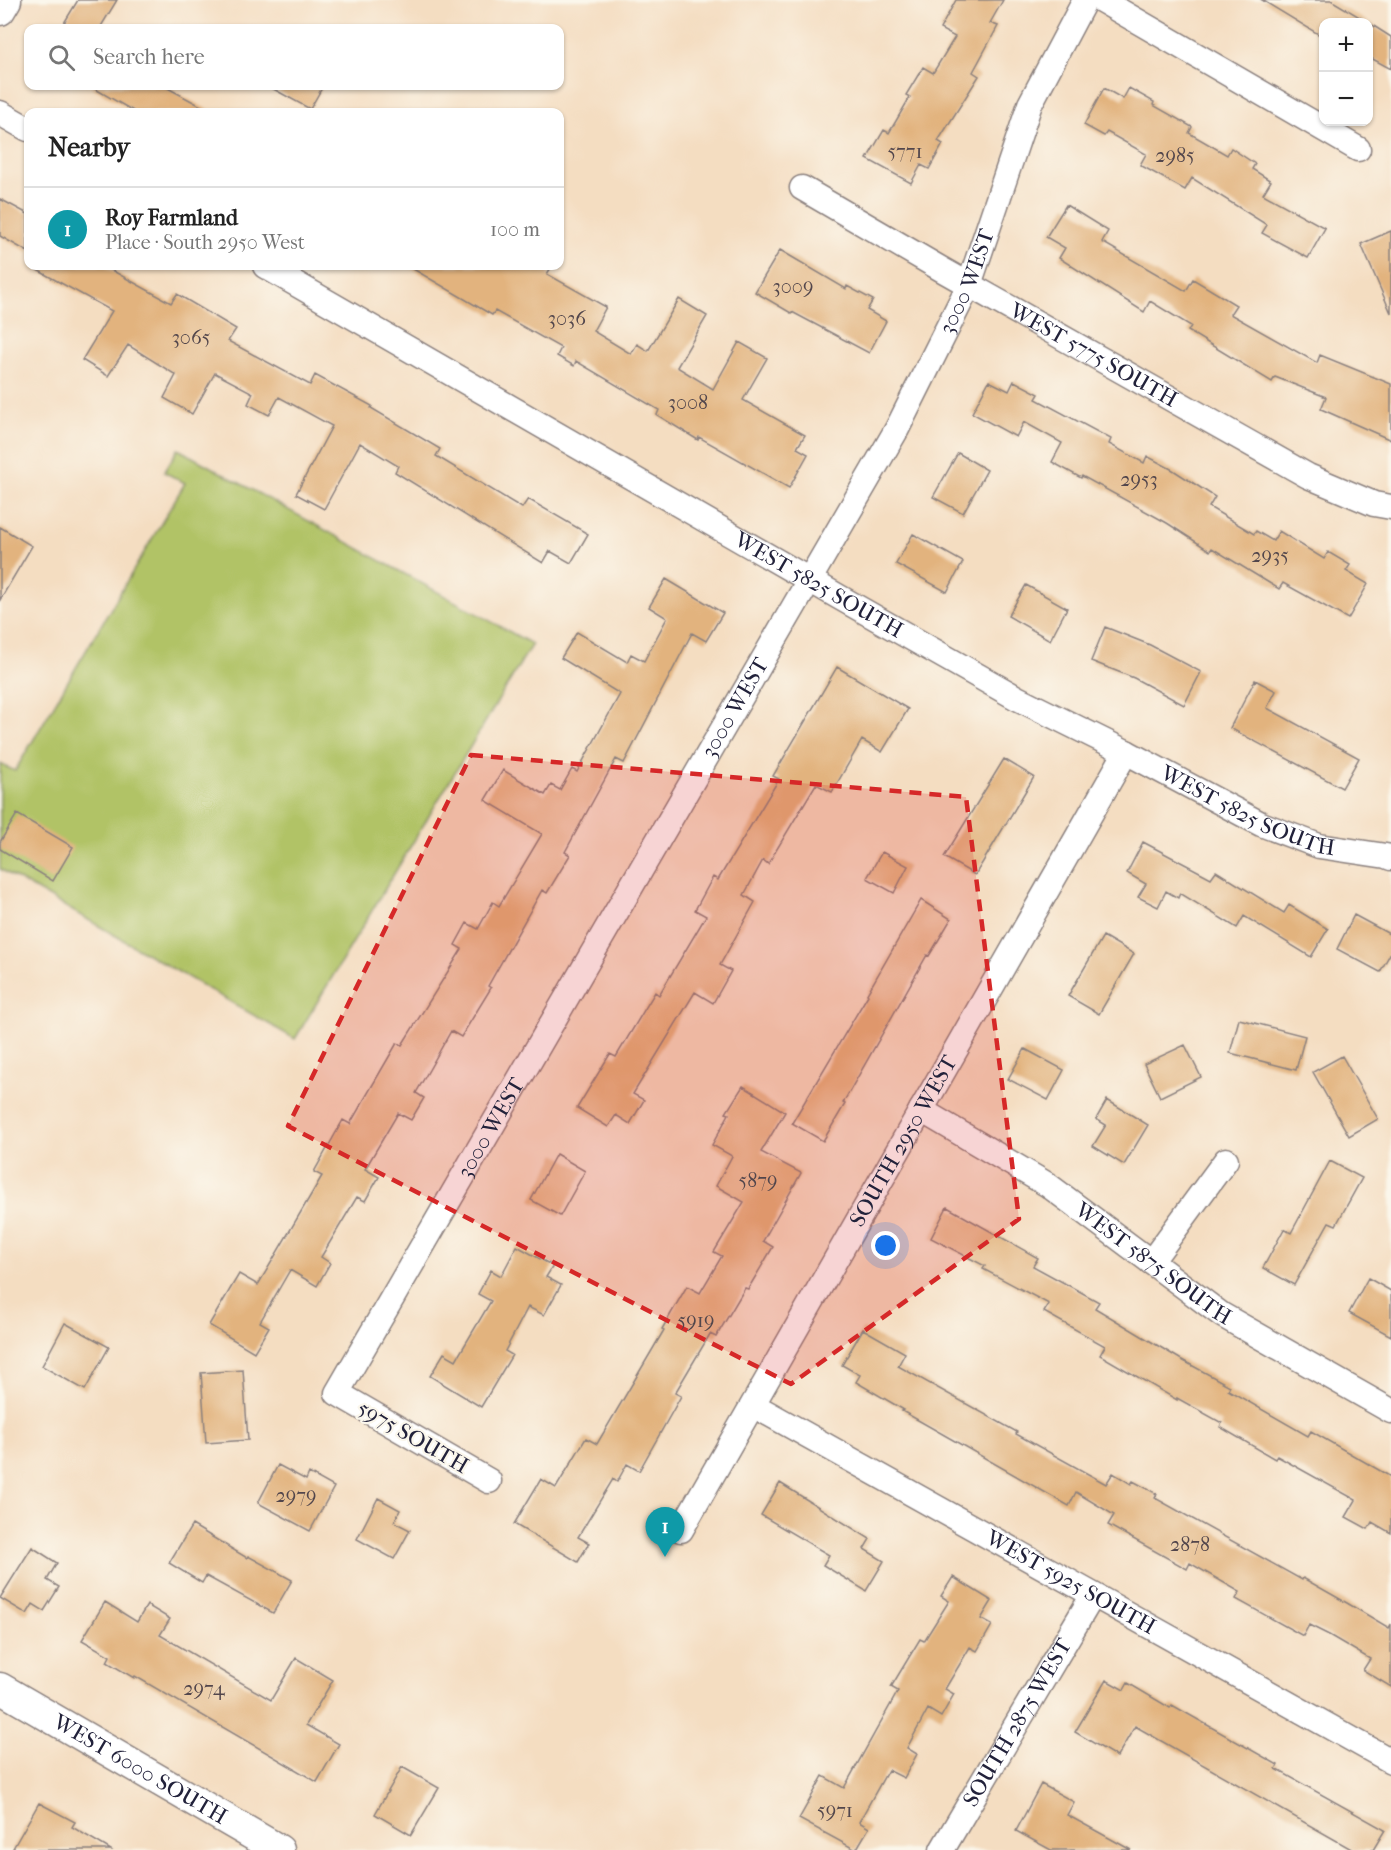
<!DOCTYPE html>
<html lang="en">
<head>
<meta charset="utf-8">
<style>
	body { margin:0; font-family:"IM FELL French Canon",serif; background:#f6f6f6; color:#222 }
	.controls { position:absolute; right:18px; top:18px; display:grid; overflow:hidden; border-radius:12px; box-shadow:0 2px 4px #0004 }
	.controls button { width:54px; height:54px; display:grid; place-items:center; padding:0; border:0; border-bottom:2px solid #e0e0e0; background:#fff; color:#222; font:30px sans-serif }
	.you { position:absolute; left:886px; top:1246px; width:21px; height:21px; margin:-15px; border:4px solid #fff; border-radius:50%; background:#1a73e8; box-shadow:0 0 0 9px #1a73e833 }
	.badge { display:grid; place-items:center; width:39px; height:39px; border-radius:50%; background:#c8321e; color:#fff; font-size:20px; font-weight:700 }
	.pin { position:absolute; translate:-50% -50px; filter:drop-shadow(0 2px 3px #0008) }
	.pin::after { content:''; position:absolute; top:32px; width:21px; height:18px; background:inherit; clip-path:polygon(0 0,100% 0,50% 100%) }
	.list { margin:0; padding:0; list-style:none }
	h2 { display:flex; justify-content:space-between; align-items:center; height:78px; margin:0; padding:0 24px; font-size:26px }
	h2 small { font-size:20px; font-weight:400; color:#767676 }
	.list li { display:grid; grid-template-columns:39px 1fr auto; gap:18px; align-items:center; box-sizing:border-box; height:84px; padding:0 24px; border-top:2px solid #e0e0e0 }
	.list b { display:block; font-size:22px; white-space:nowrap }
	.list p { margin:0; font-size:20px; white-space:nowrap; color:#767676 }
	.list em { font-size:20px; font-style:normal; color:#767676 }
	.icon { flex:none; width:33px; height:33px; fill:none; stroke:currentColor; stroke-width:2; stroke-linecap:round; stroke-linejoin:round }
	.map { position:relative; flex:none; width:1391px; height:1850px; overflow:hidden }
	.search { position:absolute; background:#fff; box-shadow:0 2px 4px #0004; left:24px; top:24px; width:540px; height:66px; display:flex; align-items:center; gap:15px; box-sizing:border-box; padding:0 21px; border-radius:12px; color:#767676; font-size:22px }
	.panel { position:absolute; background:#fff; box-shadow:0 2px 4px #0004; left:24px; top:108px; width:540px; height:162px; border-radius:12px }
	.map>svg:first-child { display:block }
	.green { fill:#b1c366; stroke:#6a7250; stroke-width:1.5 }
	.building { fill:#e2b37e }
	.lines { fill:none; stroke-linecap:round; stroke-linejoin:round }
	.minor-casing { stroke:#8b807e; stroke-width:27 }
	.tertiary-casing { stroke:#8b807e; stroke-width:33 }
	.minor { stroke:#fff; stroke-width:24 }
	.tertiary { stroke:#fff; stroke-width:30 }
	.marked { fill:#d62828; fill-opacity:0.2; stroke:#d62828; stroke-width:4.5; stroke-dasharray:12 8; stroke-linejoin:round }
	.labels { text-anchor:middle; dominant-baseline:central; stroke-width:4.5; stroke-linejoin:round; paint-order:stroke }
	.number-label { font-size:20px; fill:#52464c }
	.street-label { font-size:22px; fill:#22223b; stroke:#fbf7ec }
</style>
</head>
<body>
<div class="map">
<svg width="1391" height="1850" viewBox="0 0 1391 1850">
	<rect width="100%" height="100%" fill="#fbf7ec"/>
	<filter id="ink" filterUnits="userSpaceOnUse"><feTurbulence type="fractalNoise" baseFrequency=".0167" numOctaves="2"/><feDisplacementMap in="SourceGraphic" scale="12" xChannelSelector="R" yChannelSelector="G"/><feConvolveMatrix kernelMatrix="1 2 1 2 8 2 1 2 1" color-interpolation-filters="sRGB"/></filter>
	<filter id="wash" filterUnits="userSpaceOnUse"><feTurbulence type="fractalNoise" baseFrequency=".008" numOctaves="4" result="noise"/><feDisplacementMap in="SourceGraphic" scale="24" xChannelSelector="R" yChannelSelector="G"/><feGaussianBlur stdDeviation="1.35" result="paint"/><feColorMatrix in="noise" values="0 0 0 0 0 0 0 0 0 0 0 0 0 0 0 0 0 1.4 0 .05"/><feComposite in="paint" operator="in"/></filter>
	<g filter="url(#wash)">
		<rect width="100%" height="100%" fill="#f4ddc1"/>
		<path class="green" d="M 178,449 L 532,644 L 295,1039 L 0,869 L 0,764 L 15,771 L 185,483 L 164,472 Z"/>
		<g id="blocks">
			<path class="building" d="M 78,0 L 117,0 L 100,28 L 61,28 Z
				M 956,0 L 1003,0 L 990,23 L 998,26 L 973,72 L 979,76 L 938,141 L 943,144 L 929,169 L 921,165 L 911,183 L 867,159 L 884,130 L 889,133 L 910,97 L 906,95 L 923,67 L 933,73 L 955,37 L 940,29 Z
				M 1262,0 L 1331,0 L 1368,22 L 1323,22 L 1323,37 Z
				M 1369,23 L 1391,37 L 1391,69 L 1369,57 Z
				M 90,86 L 164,86 L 212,112 L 135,112 Z
				M 268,86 L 323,86 L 310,109 Z
				M 1104,88 L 1123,99 L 1129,88 L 1154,102 L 1153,105 L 1192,127 L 1189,133 L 1227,155 L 1231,148 L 1255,164 L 1252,169 L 1271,181 L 1263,194 L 1325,228 L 1308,258 L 1262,233 L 1267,225 L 1192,178 L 1185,190 L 1140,165 L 1146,154 L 1107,132 L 1104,136 L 1084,125 Z
				M 0,199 L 28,214 L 28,252 L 0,236 Z
				M 1066,205 L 1108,231 L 1102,242 L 1186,291 L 1193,279 L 1236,305 L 1230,314 L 1317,363 L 1320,355 L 1391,384 L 1391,440 L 1321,409 L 1326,397 L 1275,377 L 1272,382 L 1188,331 L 1191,326 L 1150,301 L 1144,312 L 1059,258 L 1065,248 L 1046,237 Z
				M 1391,231 L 1391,313 L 1361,244 Z
				M 780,250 L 846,289 L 847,286 L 873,300 L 867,310 L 886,321 L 869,353 L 792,312 L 791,313 L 755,292 Z
				M 30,266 L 104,266 L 171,303 L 177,294 L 236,329 L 228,341 L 310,385 L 315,375 L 372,406 L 371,408 L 440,449 L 436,456 L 522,508 L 528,499 L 588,534 L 571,563 L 550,551 L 543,563 L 395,472 L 398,466 L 360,443 L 324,509 L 296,494 L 332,426 L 279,397 L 269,415 L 248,404 L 253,393 L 215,373 L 192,414 L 164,398 L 176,375 L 128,345 L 108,376 L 82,360 L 112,311 Z
				M 408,266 L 552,266 L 547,274 L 606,307 L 593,331 L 631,354 L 637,344 L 648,351 L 679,299 L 707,316 L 677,367 L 713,389 L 739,342 L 767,358 L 743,400 L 805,435 L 797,448 L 808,454 L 789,488 L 699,437 L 698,440 L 657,415 L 659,410 L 576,361 L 574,366 L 557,356 L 561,348 L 495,311 L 492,315 Z
				M 989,381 L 1009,391 L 1014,381 L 1039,394 L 1036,399 L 1111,439 L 1109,444 L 1144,463 L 1147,456 L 1173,470 L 1215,497 L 1209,507 L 1254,534 L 1256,531 L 1273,541 L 1279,531 L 1324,559 L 1328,552 L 1350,565 L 1346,571 L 1368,584 L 1348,619 L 1283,583 L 1279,589 L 1212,548 L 1210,551 L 1167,523 L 1082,476 L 1081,478 L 1052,462 L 1062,443 L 1024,422 L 1016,437 L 972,413 Z
				M 958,453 L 987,470 L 963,513 L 933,497 Z
				M 0,527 L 32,546 L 0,600 Z
				M 913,534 L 963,562 L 947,592 L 896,564 Z
				M 666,579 L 723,613 L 706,641 L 692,633 L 624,763 L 616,759 L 565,852 L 570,855 L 547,893 L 542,890 L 488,986 L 491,988 L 461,1037 L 451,1031 L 416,1093 L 424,1098 L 411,1120 L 398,1113 L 365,1169 L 379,1177 L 365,1201 L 357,1197 L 321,1257 L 330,1263 L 317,1286 L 290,1270 L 260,1322 L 269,1327 L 254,1352 L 209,1325 L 239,1274 L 258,1285 L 322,1176 L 314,1172 L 343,1120 L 350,1124 L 397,1043 L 402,1045 L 462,949 L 455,945 L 467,923 L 478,929 L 493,902 L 499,906 L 542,834 L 485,800 L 503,770 L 545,795 L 551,785 L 560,790 L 572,769 L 577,772 L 620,694 L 561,658 L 577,632 L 627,662 L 631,654 L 644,661 L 667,618 L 649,607 Z
				M 1026,585 L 1067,608 L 1050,640 L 1008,616 Z
				M 1105,627 L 1150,645 L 1201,672 L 1184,705 L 1134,678 L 1091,661 Z
				M 837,667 L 908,709 L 882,752 L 862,740 L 832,792 L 816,784 L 768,864 L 763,860 L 744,895 L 755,902 L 720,965 L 731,971 L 713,1003 L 695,992 L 633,1094 L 644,1100 L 630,1124 L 616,1115 L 608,1127 L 577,1108 L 610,1054 L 616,1057 L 655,992 L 659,995 L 706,916 L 695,910 L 713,877 L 718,880 L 779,779 L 773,776 Z
				M 1255,680 L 1276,691 L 1267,708 L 1359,758 L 1342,788 L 1230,728 Z
				M 1004,759 L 1034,777 L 975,875 L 944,857 Z
				M 17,814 L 73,847 L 53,881 L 0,849 L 0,842 Z
				M 1143,842 L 1211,878 L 1216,871 L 1284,913 L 1289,905 L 1328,929 L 1311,957 L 1244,916 L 1237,928 L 1180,893 L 1178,898 L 1166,891 L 1158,907 L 1138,897 L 1146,884 L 1127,873 Z
				M 882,852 L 908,866 L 894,893 L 867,878 Z
				M 921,900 L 951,919 L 929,956 L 927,955 L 843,1103 L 845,1104 L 823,1141 L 792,1123 L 868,995 L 867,994 Z
				M 1354,915 L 1391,935 L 1391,952 L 1380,972 L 1337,949 Z
				M 1103,936 L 1134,954 L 1099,1014 L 1068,996 Z
				M 1239,1019 L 1305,1036 L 1296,1070 L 1230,1053 Z
				M 1185,1045 L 1201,1077 L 1160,1097 L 1144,1064 Z
				M 1025,1049 L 1064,1070 L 1048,1100 L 1008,1079 Z
				M 1342,1056 L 1378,1119 L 1349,1136 L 1313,1072 Z
				M 743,1086 L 785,1112 L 761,1152 L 801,1173 L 763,1241 L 773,1247 L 748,1289 L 745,1288 L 716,1337 L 710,1334 L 675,1393 L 681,1396 L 639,1471 L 627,1464 L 617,1482 L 613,1479 L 578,1537 L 589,1543 L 578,1562 L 514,1524 L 541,1479 L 556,1488 L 586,1438 L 597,1444 L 664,1330 L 662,1329 L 687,1286 L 700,1293 L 722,1256 L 714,1252 L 744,1202 L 716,1186 L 732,1156 L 712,1145 L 729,1114 L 726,1113 Z
				M 1107,1100 L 1148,1125 L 1124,1165 L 1093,1146 L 1106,1125 L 1096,1119 Z
				M 556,1154 L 585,1171 L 560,1216 L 531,1200 Z
				M 1330,1161 L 1362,1178 L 1336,1225 L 1329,1222 L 1294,1285 L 1263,1268 L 1284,1229 L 1291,1233 Z
				M 947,1207 L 1038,1258 L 1033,1266 L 1099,1302 L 1095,1308 L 1180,1359 L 1230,1386 L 1228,1390 L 1308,1436 L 1311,1431 L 1391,1477 L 1391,1533 L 1372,1522 L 1368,1529 L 1346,1517 L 1356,1500 L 1277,1456 L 1275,1459 L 1220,1427 L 1222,1423 L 1177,1398 L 1177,1400 L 1100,1355 L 1105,1346 L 1044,1312 L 1049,1304 L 983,1269 L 985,1266 L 931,1238 Z
				M 517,1246 L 553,1266 L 546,1277 L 561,1285 L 544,1315 L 528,1307 L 505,1351 L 512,1355 L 481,1407 L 430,1376 L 444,1353 L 456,1360 L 491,1301 L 478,1294 L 491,1270 L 501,1276 Z
				M 1368,1278 L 1391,1291 L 1391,1336 L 1349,1313 Z
				M 65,1323 L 109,1347 L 85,1390 L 42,1366 Z
				M 863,1329 L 905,1353 L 898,1366 L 1017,1432 L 1016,1434 L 1106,1484 L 1113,1473 L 1131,1484 L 1133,1481 L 1157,1494 L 1155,1498 L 1302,1580 L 1303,1578 L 1347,1603 L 1389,1628 L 1391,1624 L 1391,1687 L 1363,1670 L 1370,1659 L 1329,1635 L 1309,1625 L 1303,1636 L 1236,1599 L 1240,1592 L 1190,1563 L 1187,1569 L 1108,1525 L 1114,1515 L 1076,1492 L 1069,1506 L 902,1411 L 904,1410 L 856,1382 L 860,1375 L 842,1365 Z
				M 243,1370 L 248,1440 L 206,1443 L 201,1373 Z
				M 278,1465 L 306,1480 L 309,1473 L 334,1487 L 310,1531 L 258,1503 Z
				M 780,1483 L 870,1539 L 864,1549 L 884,1561 L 866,1591 L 823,1565 L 829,1555 L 761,1515 Z
				M 378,1498 L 400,1510 L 394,1522 L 410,1530 L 394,1559 L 357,1539 Z
				M 192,1525 L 247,1558 L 248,1556 L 292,1580 L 273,1613 L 206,1576 L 202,1583 L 169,1563 Z
				M 32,1547 L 57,1563 L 47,1580 L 59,1587 L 44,1611 L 33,1604 L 27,1614 L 0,1598 Z
				M 953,1577 L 992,1601 L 981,1619 L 992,1625 L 977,1651 L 970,1647 L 945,1689 L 954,1694 L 941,1717 L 928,1709 L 907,1748 L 917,1754 L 904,1778 L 888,1770 L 859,1822 L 869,1828 L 856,1850 L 799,1819 L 823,1776 L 844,1788 L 898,1691 L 891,1687 L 920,1639 L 924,1641 L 949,1601 L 941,1596 Z
				M 105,1602 L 137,1622 L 147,1605 L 170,1619 L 160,1635 L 271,1700 L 296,1658 L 333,1680 L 306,1725 L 339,1744 L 317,1782 L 135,1676 L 134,1678 L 107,1662 L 110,1656 L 82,1640 Z
				M 1106,1680 L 1124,1690 L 1128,1683 L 1170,1708 L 1172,1705 L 1278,1765 L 1276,1769 L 1385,1830 L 1373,1850 L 1353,1850 L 1135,1726 L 1117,1757 L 1075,1732 Z
				M 402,1767 L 439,1788 L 411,1835 L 375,1814 Z
				M 1041,1784 L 1074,1802 L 1067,1815 L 1131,1850 L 1051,1850 L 1016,1831 Z
				M 39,1803 L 75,1822 L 72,1827 L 111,1850 L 12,1850 Z"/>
		</g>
	</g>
	<g filter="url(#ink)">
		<use href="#blocks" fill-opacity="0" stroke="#8b807e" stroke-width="1.5"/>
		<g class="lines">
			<defs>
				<g id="minor">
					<path d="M 1101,0 L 1358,149"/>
					<path d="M 0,113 L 28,129"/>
					<path id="s1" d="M 802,188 L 941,269 L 1308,476 L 1374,504 L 1391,507"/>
					<path id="s2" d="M 265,266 L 839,597 L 1017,698 L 1126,752 L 1261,824 L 1319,846 L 1386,856 L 1391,858"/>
					<path id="s3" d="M 921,1110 L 1048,1185 L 1222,1315 L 1391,1411"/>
					<path d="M 1151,1262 L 1226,1160"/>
					<path id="s4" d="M 753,1405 L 1391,1761"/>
					<path id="s5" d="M 489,1481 L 337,1393 L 897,429 L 969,285 L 1030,104 L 1085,0"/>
					<path id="s6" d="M 681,1530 L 1126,752"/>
					<path id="s7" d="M 942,1850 L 1093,1595"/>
				</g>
				<g id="tertiary">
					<path d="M 0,10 L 6,0"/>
					<path id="s8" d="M 0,1688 L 279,1850"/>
				</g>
			</defs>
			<use href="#minor" class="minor-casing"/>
			<use href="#tertiary" class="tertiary-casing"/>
			<use href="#minor" class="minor"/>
			<use href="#tertiary" class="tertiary"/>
		</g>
	</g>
	<path class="marked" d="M 471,755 L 966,797 L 1019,1219 L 791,1384 L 288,1126 Z"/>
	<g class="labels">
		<g class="number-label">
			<text x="905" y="151">5771</text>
			<text x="1175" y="155">2985</text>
			<text x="793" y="286">3009</text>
			<text x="567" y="318">3036</text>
			<text x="191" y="337">3065</text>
			<text x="688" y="402">3008</text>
			<text x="1139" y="479">2953</text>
			<text x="1270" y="555">2935</text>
			<text x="758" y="1180">5879</text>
			<text x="696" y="1320">5919</text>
			<text x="296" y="1495">2979</text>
			<text x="1190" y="1544">2878</text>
			<text x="204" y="1688">2974</text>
			<text x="835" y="1810">5971</text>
		</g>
		<g class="street-label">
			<text stroke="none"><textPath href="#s5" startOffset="1454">3000 WEST</textPath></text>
			<text stroke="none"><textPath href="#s1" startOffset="336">WEST 5775 SOUTH</textPath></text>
			<text stroke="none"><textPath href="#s2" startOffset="639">WEST 5825 SOUTH</textPath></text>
			<text stroke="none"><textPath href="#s5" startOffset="968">3000 WEST</textPath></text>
			<text stroke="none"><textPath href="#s2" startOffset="1125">WEST 5825 SOUTH</textPath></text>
			<text stroke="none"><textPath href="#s5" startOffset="482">3000 WEST</textPath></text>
			<text stroke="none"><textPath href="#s6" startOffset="448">SOUTH 2950 WEST</textPath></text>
			<text stroke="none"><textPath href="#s3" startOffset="279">WEST 5875 SOUTH</textPath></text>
			<text transform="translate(413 1437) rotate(30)">5975 SOUTH</text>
			<text stroke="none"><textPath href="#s4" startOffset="364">WEST 5925 SOUTH</textPath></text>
			<text stroke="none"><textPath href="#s7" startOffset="148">SOUTH 2875 WEST</textPath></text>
			<text stroke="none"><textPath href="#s8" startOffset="162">WEST 6000 SOUTH</textPath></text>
		</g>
	</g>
</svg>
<div class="controls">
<button>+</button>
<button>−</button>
</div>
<div class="you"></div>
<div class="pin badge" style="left:665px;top:1557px;background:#0f9aa8">1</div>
<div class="search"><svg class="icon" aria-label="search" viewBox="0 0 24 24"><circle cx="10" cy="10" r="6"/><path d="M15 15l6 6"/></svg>Search here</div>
<section class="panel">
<h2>Nearby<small></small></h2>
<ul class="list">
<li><span class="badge" style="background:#0f9aa8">1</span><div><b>Roy Farmland</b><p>Place · South 2950 West</p></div><em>100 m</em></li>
</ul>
</section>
</div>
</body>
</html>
